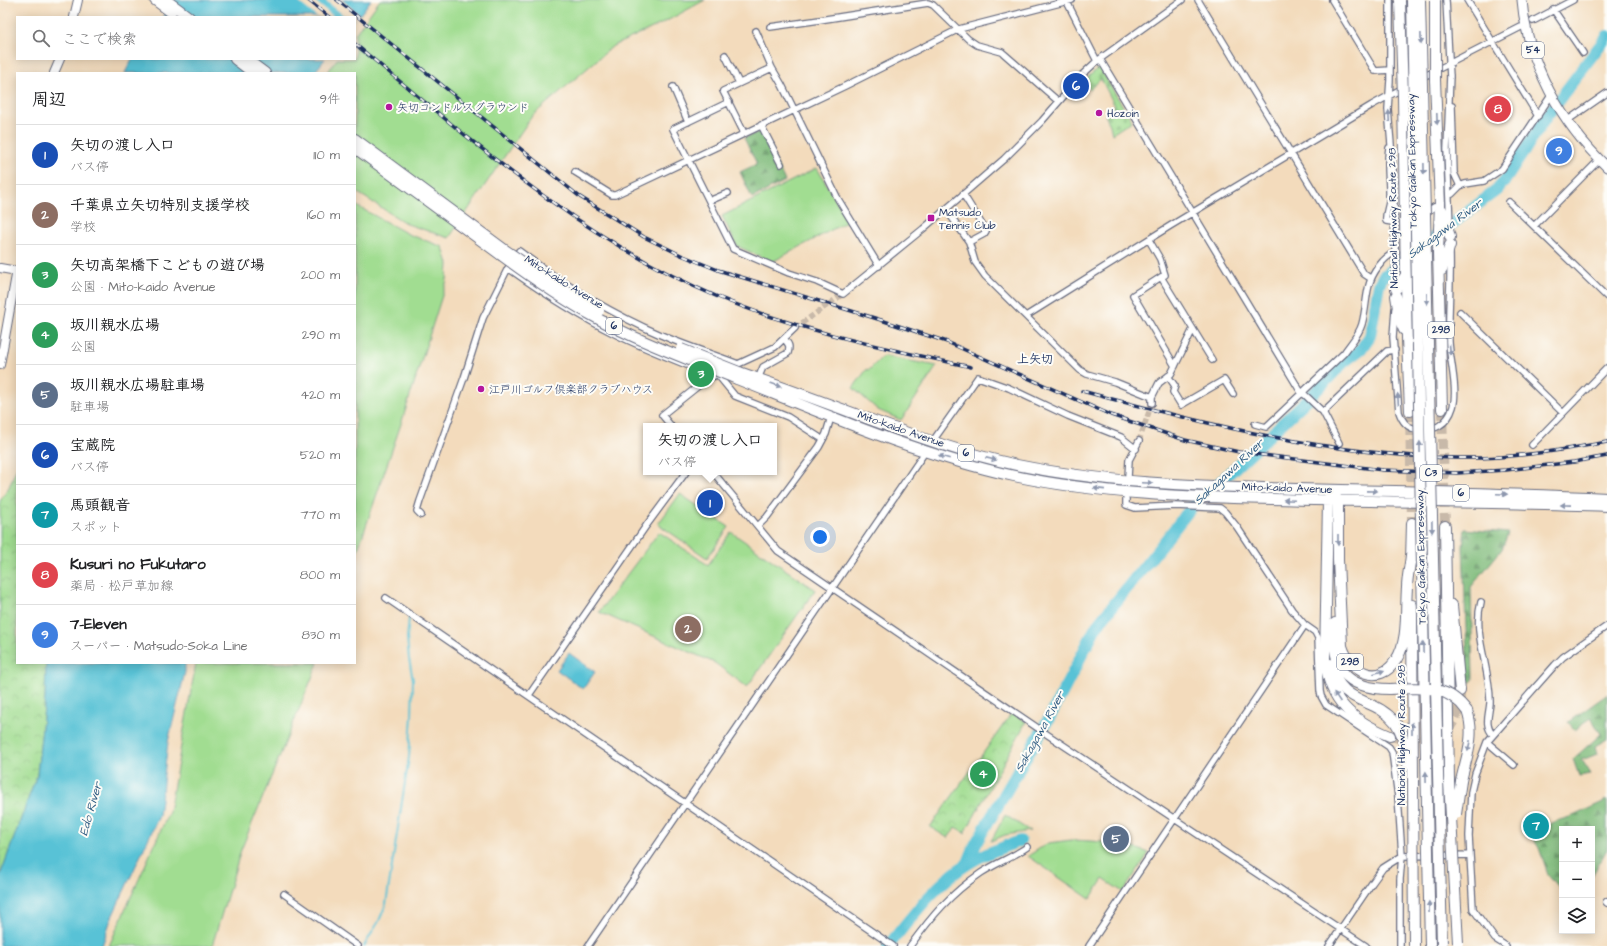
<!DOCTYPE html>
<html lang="ja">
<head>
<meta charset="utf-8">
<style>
	body { margin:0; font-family:"Architects Daughter","Klee One",sans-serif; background:#f6f6f6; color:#202124 }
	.controls { position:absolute; right:12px; bottom:12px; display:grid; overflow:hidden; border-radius:0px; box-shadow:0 2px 10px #0003 }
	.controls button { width:36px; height:36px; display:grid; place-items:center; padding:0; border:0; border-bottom:1px solid #e0e0e0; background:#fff; color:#202124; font:20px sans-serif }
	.you { position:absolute; left:820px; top:537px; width:14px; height:14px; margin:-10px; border:3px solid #fff; border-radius:50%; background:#1a73e8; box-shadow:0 0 0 6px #1a73e833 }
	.badge { display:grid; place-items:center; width:26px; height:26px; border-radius:50%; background:#b5179e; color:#fff; font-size:13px; font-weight:700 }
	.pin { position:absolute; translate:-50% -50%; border:2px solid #fff; box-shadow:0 1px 4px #0006 }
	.popup { position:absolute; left:643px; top:423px; width:134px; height:52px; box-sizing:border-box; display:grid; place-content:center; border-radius:0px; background:#fff; filter:drop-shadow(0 1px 3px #0005); font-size:13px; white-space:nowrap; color:#757577 }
	.popup b { font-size:15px; color:#202124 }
	.popup::after { content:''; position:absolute; left:50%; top:100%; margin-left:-8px; border:8px solid transparent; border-top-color:#fff }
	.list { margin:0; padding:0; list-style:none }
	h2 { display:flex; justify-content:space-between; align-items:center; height:52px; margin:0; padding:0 16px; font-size:17px }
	h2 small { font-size:13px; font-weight:400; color:#757577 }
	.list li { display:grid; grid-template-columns:26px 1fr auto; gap:12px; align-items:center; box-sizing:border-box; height:60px; padding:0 16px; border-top:1px solid #e0e0e0 }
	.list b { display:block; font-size:15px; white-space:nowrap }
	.list p { margin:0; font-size:13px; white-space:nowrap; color:#757577 }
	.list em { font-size:13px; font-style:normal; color:#757577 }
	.icon { flex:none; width:22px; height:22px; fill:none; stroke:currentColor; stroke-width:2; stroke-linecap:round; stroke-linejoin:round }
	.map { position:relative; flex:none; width:1607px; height:946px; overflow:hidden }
	.search { position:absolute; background:#fff; box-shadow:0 2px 10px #0003; left:16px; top:16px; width:340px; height:44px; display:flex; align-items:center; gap:10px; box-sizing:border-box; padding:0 14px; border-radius:0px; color:#757577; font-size:15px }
	.panel { position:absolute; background:#fff; box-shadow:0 2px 10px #0003; left:16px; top:72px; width:340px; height:592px; border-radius:0px }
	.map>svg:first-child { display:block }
	.grass { fill:#a1dd91; stroke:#5e8678 }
	.forest { fill:url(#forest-firs); stroke:#4e766c }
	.cemetery { fill:url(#cemetery-stones); stroke:#5e8678 }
	.park { fill:url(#park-crowns); stroke:#5e8678 }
	.water { fill:#59c2d6; stroke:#3a789a }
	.pier { fill:#f3dbbc }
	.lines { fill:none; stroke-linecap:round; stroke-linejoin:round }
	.stream { stroke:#59c2d6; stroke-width:2 }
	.river { stroke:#59c2d6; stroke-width:12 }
	.street-tunnel { stroke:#c8b9a9; stroke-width:5.5; stroke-dasharray:5.5 3; stroke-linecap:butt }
	.highway-tunnel { stroke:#c8b9a9; stroke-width:10; stroke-dasharray:10 5; stroke-linecap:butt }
	.street-casing { stroke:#676b7f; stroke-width:8 }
	.secondary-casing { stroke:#676b7f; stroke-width:10 }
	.primary-casing { stroke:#676b7f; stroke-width:11 }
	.highway-casing { stroke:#676b7f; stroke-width:12 }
	.street { stroke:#fff; stroke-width:5.5 }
	.secondary { stroke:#fff; stroke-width:8 }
	.primary { stroke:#fff; stroke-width:9 }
	.highway { stroke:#fff; stroke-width:10 }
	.rail-casing { stroke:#1b2f5e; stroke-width:3.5 }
	.rail { stroke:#fdfcf7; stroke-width:2; stroke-dasharray:6; stroke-linecap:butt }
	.highway-bridge-casing { stroke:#676b7f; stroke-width:12; stroke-linecap:butt }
	.highway-bridge { stroke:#fff; stroke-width:10 }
	.oneway { fill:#8d97ae }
	.poi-dot { fill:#b5179e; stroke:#fdfcf7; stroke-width:1.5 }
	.labels { text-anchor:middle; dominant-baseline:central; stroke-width:4; stroke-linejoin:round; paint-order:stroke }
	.shield { fill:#fdfcf7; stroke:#5f6c8c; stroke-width:1 }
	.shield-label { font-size:10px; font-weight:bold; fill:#1b2f5e }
	.poi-label { font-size:11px; fill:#1b2f5e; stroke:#fdfcf7; text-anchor:start }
	.street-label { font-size:11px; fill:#1b2f5e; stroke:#fdfcf7 }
	.water-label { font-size:12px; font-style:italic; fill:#2e5b82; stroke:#fdfcf7 }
	.neighbourhood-label { font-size:12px; font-weight:bold; fill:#1b2f5e; stroke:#fdfcf7 }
</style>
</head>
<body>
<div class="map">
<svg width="1607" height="946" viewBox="0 0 1607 946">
	<defs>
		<pattern id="forest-firs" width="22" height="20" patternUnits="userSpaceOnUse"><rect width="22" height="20" fill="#80bc7b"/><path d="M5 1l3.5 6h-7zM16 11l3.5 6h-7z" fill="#689968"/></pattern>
		<pattern id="cemetery-stones" width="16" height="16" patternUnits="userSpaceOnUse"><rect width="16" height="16" fill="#a1dd91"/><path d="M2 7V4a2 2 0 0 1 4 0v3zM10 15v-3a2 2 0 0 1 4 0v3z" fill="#8abe7f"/></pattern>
		<pattern id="park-crowns" width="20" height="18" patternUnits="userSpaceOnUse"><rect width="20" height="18" fill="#a1dd91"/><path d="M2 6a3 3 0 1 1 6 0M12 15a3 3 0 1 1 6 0" fill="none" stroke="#8abe7f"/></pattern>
	</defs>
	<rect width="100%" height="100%" fill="#fdfcf7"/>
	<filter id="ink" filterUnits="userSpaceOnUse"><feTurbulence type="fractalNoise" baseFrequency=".025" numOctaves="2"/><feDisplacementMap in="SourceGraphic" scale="8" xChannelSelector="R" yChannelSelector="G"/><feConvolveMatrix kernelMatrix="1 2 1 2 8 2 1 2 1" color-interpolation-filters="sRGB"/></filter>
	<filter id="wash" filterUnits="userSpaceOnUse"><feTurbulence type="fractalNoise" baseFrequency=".012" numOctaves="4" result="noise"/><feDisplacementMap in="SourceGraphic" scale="16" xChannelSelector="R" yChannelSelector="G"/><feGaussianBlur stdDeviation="0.9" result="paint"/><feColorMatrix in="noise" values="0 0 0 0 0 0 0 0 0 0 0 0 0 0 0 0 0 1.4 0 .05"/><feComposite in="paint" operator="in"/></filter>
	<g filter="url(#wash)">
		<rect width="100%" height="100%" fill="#f3dbbc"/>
		<path class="grass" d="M 380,0 L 705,0 L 663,23 L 613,46 L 532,116 L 449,238 L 407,224 L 355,191 L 355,73 L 327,73 L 337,59 L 355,59 L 355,34 Z
			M 817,168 L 848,221 L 772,262 L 737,246 L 722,216 Z
			M 355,205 L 408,234 L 443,247 L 448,264 L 447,280 L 402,421 L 355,558 Z
			M 883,356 L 937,366 L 901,420 L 878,410 L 853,388 L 867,369 L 869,370 Z
			M 680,494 L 729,527 L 707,558 L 658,524 Z
			M 659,532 L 708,565 L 731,532 L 815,590 L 747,687 L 715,663 L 599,612 Z
			M 196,663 L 318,663 L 241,850 L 212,946 L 109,946 L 169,812 Z
			M 1005,815 L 1030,831 L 1005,835 L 991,841 Z
			M 1071,840 C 1098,841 1125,843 1149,853 L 1123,892 L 1103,879 L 1090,899 L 1028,856 L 1048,843 Z"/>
		<path class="forest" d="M 761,131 L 785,181 L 752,198 L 740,172 L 757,164 L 744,138 Z
			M 1465,529 L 1508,533 L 1502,549 L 1471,587 L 1473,680 L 1468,684 L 1463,546 Z
			M 1607,694 L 1607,739 L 1595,746 L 1597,754 L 1582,760 L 1591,774 L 1579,776 L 1573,759 L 1601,734 L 1591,718 L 1575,730 L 1568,722 L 1605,696 Z
			M 1607,800 L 1607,849 L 1592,876 L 1592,829 L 1562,829 L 1562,891 L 1548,874 L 1539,848 L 1531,835 L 1553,822 L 1573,816 Z"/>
		<path class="cemetery" d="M 1099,67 L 1132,121 L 1112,134 L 1110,125 L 1105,115 L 1115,106 L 1101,79 L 1090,89 L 1086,86 L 1085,80 Z"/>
		<path class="park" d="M 17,467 L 17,663 L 46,663 L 45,698 L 37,775 L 0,876 L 0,501 L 9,487 Z
			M 1012,713 L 1026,722 L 965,833 L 956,827 L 948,838 L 930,827 Z"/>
		<path class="water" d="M 175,0 L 371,0 L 355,21 L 355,17 L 163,17 Z
			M 132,59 L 325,59 L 314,73 L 125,73 Z
			M 569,653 L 595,672 L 583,689 L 557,670 Z
			M 46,663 L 185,663 L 185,672 L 168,742 L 159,816 L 111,919 L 102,946 L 0,946 L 0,876 L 37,775 L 45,698 Z"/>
		<path class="pier" d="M 296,0 L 313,0 L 334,17 L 317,17 Z
			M 325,0 L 342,0 L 361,16 L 355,23 L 355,17 L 346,17 Z"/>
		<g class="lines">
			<path class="stream" d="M 364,946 L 379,921 L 386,904 L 409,757 L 412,716 L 413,680 L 409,659 L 407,638 L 409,618"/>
			<path class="river" d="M 968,863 L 976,843 L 1051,715 L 1096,627 L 1203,493 L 1219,483 L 1311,396 L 1344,362 L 1361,349 L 1370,336 L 1379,284 L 1384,275 L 1497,190 L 1508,176 L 1546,117 L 1607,36
				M 888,946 C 912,917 936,883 969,863 C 985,853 1002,848 1020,841"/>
		</g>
	</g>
	<g filter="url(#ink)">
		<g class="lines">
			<path class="street-tunnel" d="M 795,328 L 843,294
				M 1139,441 L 1152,403"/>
			<path class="highway-tunnel" d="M 1442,409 L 1445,526
				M 1410,411 L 1412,523
				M 1390,736 C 1426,746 1459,739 1460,695"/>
			<defs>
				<path id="street" d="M 1066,0 L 1097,61
					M 1198,0 L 1364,274 L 1370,278
					M 1332,0 L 1375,71 L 1390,70
					M 1390,0 L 1390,80 L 1388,109 L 1393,168 L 1396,287
					M 1446,0 L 1450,78
					M 1467,0 L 1538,116
					M 1553,9 L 1583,53
					M 1533,21 L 1573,0
					M 770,27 L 813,21 L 928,3 L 933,5 L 968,39 L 977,45 L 1002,52 L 1058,101
					M 756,31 L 772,68 L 782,85 L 838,199 L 879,266
					M 725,55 L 739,83
					M 1100,59 L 1302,394
					M 1450,75 L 1447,149 L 1450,227
					M 1421,78 L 1521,27
					M 673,87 L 688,122
					M 729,102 L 673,129 L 733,249 L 789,273 L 817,282 L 843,294 L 923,229 L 1004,159 L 1042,121 L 1083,74 L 1097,61 L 1182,0
					M 1452,106 L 1454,173 L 1460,186
					M 1568,120 L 1607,93
					M 761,125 L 781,164
					M 744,133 L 723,91 L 772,68
					M 1389,148 C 1386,166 1390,184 1389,202 C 1388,209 1385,214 1386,221 L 1392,222
					M 575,172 L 612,195 L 615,195 L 845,86 L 959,29 L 1072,0
					M 963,194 L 986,231 L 984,234 L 969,242
					M 1452,194 L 1460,186 L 1465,184 L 1484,181 L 1502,169 L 1552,94
					M 709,201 L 728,193
					M 1509,202 L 1607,297
					M 946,209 L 969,242 L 975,262 L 985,276 L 1080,370 L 1087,374 L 1115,382 L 1152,397
					M 1424,214 L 1434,207
					M 1534,226 L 1600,159
					M 1149,240 L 1160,259 L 1165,275 L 1161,277 L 1212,360
					M 519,251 C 563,284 610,313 661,335 C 686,346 712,354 738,364
					M 1161,277 L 1133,295 L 1175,366
					M 1395,309 L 1393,337 L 1399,412 C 1402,421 1406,427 1415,429 C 1433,433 1448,424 1453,407 C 1458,390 1450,360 1449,342 C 1448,313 1451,283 1450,253
					M 1460,312 L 1563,413
					M 1026,316 L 1170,226 L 1372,105 L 1403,88
					M 736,365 L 775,347 L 795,328
					M 717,374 L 735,396 L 788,417 L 819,437
					M 1168,376 L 1175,386 L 1173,392 L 1181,405 L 1224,380 L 1233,394
					M 758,379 L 763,367 L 788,353 C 790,346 789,344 784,339
					M 1303,393 L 1323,412 L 1339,443
					M 1152,403 L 1152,397 L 1159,383 L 1171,374 L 1193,329
					M 1323,412 L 1387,351 L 1395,350
					M 1255,424 L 1266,427 L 1344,353 C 1350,344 1359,335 1362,324 C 1369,298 1363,283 1383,261 C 1387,257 1390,254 1396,252
					M 671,426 L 662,415 L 702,383 L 716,374
					M 935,438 L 978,377 L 1009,388 L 1068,416 L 1121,437 L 1136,449
					M 1532,445 L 1607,368
					M 713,472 L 778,551 L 1048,735 L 1366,946
					M 1128,477 L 1129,460 L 1139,441
					M 1126,499 L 1126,505 L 1135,508 L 1176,506 L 1220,508 L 1225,512 L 1237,527 L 1292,610 L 1305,625 L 1315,632 L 1318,638 L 1320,691 L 1321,696 L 1326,705 L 1389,747 L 1392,752 L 1398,797 L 1402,856 L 1400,879 L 1400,946
					M 421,515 L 417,511 L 420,501 L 464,378 L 483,318 L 508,268 C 542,292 577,315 615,334 C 647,350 680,362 714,376
					M 758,526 L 767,517 L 819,447 L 826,434 L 831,417
					M 386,598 L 893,946
					M 1481,602 C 1472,635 1491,669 1490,703 C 1489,715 1484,725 1493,735
					M 529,695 L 646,526 L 686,472
					M 1487,742 L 1514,765
					M 284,894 L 358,946
					M 1607,901 L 1606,902 L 1607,903
					M 588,946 L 923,455
					M 910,946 C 932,916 950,894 981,873 C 996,863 1013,857 1027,847
					M 1089,946 L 1305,625
					M 1329,946 L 1372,883 L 1383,868 L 1402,856 L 1470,855
					M 1506,946 L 1495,939 L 1473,909 L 1469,836 L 1471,792 L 1475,774 L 1487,742 L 1555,665 L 1563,657 L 1607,626"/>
				<path id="secondary" d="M 74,17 L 78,0
					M 54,73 L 60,59
					M 0,268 L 17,271
					M 0,365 L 17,270"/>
				<path id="primary" d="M 1522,0 C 1527,63 1562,124 1607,167"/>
				<path id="highway" d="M 155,0 L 171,12
					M 166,0 L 189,17
					M 235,59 L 252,72
					M 246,59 L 265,73
					M 1435,80 L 1440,205 L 1438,252 L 1442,409
					M 1403,97 L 1407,338 L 1410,411
					M 355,139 L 505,250
					M 355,148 L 501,255
					M 1442,210 L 1450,237
					M 1442,270 L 1450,245
					M 1396,289 L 1406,275
					M 1396,296 L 1400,321 L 1404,330
					M 739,372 C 782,387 826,403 869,419 C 918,437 966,454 1017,465 C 1111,484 1201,486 1296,489 C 1400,491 1503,493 1607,498
					M 737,379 C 827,415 919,455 1014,476 C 1099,494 1186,497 1272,499 C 1384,502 1495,502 1607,506
					M 1330,495 L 1328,501 L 1325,660 C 1329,701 1353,721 1390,736
					M 1335,495 L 1338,501 L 1338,560 L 1342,646 C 1350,672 1379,687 1396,660 C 1409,640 1405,611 1407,588 C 1407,577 1410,566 1411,555
					M 1445,526 L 1449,781
					M 1411,561 L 1412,523
					M 1412,605 L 1413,781
					M 1452,605 L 1460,691
					M 1335,623 C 1331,667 1343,689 1390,689
					M 1330,664 C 1343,708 1373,695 1395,722 C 1403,733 1406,749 1407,763
					M 1461,781 C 1466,758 1476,735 1467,711"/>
			</defs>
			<use href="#street" class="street-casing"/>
			<use href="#secondary" class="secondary-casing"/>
			<use href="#primary" class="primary-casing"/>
			<use href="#highway" class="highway-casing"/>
			<use href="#street" class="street"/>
			<use href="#secondary" class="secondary"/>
			<use href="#primary" class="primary"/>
			<use href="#highway" class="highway"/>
			<defs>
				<path id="rail" d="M 308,0 L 329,17
					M 337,0 L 580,197 L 644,237 L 681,255 L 718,270 L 881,320 L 947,342 L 1111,415 L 1185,440 L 1239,452 L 1383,470 L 1457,473 L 1506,470 L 1574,462 L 1607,456
					M 355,44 C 470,139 579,238 718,297 C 799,331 885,348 971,367
					M 1082,391 C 1204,424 1329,455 1456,458 C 1507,459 1558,451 1607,442"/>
			</defs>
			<use href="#rail" class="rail-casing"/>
			<use href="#rail" class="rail"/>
			<defs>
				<path id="highway-bridge" d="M 1400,0 L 1403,97
					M 1412,0 L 1421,521 L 1430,946
					M 1420,0 L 1442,946
					M 1435,0 L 1435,80
					M 505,250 L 558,286 L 599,311
					M 501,255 C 531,277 561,298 593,316 C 639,342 688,359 737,379
					M 681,349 L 739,372
					M 1390,689 C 1421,688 1447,683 1467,711
					M 1413,781 L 1414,946
					M 1449,781 L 1458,943
					M 1456,814 L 1461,781"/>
			</defs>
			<use href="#highway-bridge" class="highway-bridge-casing"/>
			<use href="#highway-bridge" class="highway-bridge"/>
		</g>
		<defs><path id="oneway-solid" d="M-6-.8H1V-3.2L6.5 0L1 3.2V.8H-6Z"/></defs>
		<g class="oneway">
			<use href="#oneway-solid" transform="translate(1421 39) rotate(89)"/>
			<use href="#oneway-solid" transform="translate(1389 116) rotate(-93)"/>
			<use href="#oneway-solid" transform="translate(1437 119) rotate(88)"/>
			<use href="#oneway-solid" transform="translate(1424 169) rotate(89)"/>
			<use href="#oneway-solid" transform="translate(1427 299) rotate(89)"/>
			<use href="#oneway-solid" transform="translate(1450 350) rotate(85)"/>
			<use href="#oneway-solid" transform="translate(776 385) rotate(20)"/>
			<use href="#oneway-solid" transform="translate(1398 399) rotate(-94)"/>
			<use href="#oneway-solid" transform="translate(1420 447) rotate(-91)"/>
			<use href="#oneway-solid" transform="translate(944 457) rotate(-163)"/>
			<use href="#oneway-solid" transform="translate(991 459) rotate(13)"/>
			<use href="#oneway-solid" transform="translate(1147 483) rotate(3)"/>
			<use href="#oneway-solid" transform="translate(1099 489) rotate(-174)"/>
			<use href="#oneway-solid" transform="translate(1372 491) rotate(1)"/>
			<use href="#oneway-solid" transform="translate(1502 494) rotate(2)"/>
			<use href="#oneway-solid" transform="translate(1289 500) rotate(-178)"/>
			<use href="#oneway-solid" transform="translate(1566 505) rotate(-179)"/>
			<use href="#oneway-solid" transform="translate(1432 527) rotate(89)"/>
			<use href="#oneway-solid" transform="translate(1338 540) rotate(90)"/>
			<use href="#oneway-solid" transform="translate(1423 647) rotate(-91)"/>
			<use href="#oneway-solid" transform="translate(1379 672) rotate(-17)"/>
			<use href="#oneway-solid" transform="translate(1337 697) rotate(-124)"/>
			<use href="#oneway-solid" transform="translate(1412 728) rotate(-90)"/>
			<use href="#oneway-solid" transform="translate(1469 746) rotate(102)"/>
			<use href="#oneway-solid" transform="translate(1426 777) rotate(-91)"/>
			<use href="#oneway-solid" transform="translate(1429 907) rotate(-91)"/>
		</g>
	</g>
	<g class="poi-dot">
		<circle cx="389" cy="107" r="4"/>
		<circle cx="1099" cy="113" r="4"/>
		<rect x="927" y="214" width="8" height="8" rx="2"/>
		<circle cx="481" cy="389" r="4"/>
	</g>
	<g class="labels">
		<g class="shield">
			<rect x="1522" y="42" width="22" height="16" rx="3"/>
			<rect x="606" y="318" width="16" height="16" rx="3"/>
			<rect x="1428" y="322" width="26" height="16" rx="3"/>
			<rect x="958" y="445" width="16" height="16" rx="3"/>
			<rect x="1420" y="465" width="22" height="16" rx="3"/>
			<rect x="1453" y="485" width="16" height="16" rx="3"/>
			<rect x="1337" y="654" width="26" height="16" rx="3"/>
		</g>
		<g class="shield-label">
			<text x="1533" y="50">54</text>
			<text x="614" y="326">6</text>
			<text x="1441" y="330">298</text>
			<text x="966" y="453">6</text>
			<text x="1431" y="473">C3</text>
			<text x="1461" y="493">6</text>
			<text x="1350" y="662">298</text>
		</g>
		<g class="poi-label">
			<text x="397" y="107">矢切コンドルスグラウンド</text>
			<text x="1107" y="113">Hozoin</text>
			<text x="939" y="212">Matsudo<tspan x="939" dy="13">Tennis Club</tspan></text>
			<text x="489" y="389">江戸川ゴルフ倶楽部クラブハウス</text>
		</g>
		<g class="street-label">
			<text transform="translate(1412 161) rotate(-91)">Tokyo Gaikan Expressway</text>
			<text transform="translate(1393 218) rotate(-91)">National Highway Route 298</text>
			<text transform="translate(564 282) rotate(32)">Mito-kaido Avenue</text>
			<text transform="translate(901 429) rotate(19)">Mito-kaido Avenue</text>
			<text transform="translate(1287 488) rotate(2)">Mito-kaido Avenue</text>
			<text transform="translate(1421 557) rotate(-91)">Tokyo Gaikan Expressway</text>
			<text transform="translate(1401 735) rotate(-90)">National Highway Route 298</text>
		</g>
		<g class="water-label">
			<text transform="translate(1445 229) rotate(-37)">Sakagawa River</text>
			<text transform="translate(1229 472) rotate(-43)">Sakagawa River</text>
			<text transform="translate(1040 732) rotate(-61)">Sakagawa River</text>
			<text transform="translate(91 809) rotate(-74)">Edo River</text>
		</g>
		<g class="neighbourhood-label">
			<text x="1035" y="359">上矢切</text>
		</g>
	</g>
</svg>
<div class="controls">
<button>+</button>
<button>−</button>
<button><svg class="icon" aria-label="layers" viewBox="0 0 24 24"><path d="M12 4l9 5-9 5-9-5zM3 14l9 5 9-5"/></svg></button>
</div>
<div class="you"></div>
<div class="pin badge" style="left:710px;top:503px;background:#1a4fb4">1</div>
<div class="popup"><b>矢切の渡し入口</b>バス停</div>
<div class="pin badge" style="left:688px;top:629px;background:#8d6e63">2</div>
<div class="pin badge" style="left:701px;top:374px;background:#2e9e5b">3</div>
<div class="pin badge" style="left:983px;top:774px;background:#2e9e5b">4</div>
<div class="pin badge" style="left:1116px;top:839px;background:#5c6f8a">5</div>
<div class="pin badge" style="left:1076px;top:86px;background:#1a4fb4">6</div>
<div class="pin badge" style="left:1536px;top:826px;background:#0f9aa8">7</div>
<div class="pin badge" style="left:1498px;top:109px;background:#e0444e">8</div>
<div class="pin badge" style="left:1559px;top:151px;background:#3f7fe0">9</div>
<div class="search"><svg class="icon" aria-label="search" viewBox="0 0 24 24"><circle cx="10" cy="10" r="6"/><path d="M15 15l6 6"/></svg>ここで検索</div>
<section class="panel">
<h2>周辺<small>9件</small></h2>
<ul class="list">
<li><span class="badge" style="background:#1a4fb4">1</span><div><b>矢切の渡し入口</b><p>バス停</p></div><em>110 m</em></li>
<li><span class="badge" style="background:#8d6e63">2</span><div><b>千葉県立矢切特別支援学校</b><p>学校</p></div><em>160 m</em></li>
<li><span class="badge" style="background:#2e9e5b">3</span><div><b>矢切高架橋下こどもの遊び場</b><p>公園 · Mito-kaido Avenue</p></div><em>200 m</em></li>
<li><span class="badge" style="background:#2e9e5b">4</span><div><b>坂川親水広場</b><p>公園</p></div><em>290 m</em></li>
<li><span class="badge" style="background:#5c6f8a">5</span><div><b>坂川親水広場駐車場</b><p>駐車場</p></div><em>420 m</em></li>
<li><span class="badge" style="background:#1a4fb4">6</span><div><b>宝蔵院</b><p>バス停</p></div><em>520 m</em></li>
<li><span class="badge" style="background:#0f9aa8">7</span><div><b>馬頭観音</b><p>スポット</p></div><em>770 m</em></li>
<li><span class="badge" style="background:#e0444e">8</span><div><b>Kusuri no Fukutaro</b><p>薬局 · 松戸草加線</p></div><em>800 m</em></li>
<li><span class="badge" style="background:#3f7fe0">9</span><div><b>7-Eleven</b><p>スーパー · Matsudo-Soka Line</p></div><em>830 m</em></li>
</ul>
</section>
</div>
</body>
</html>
